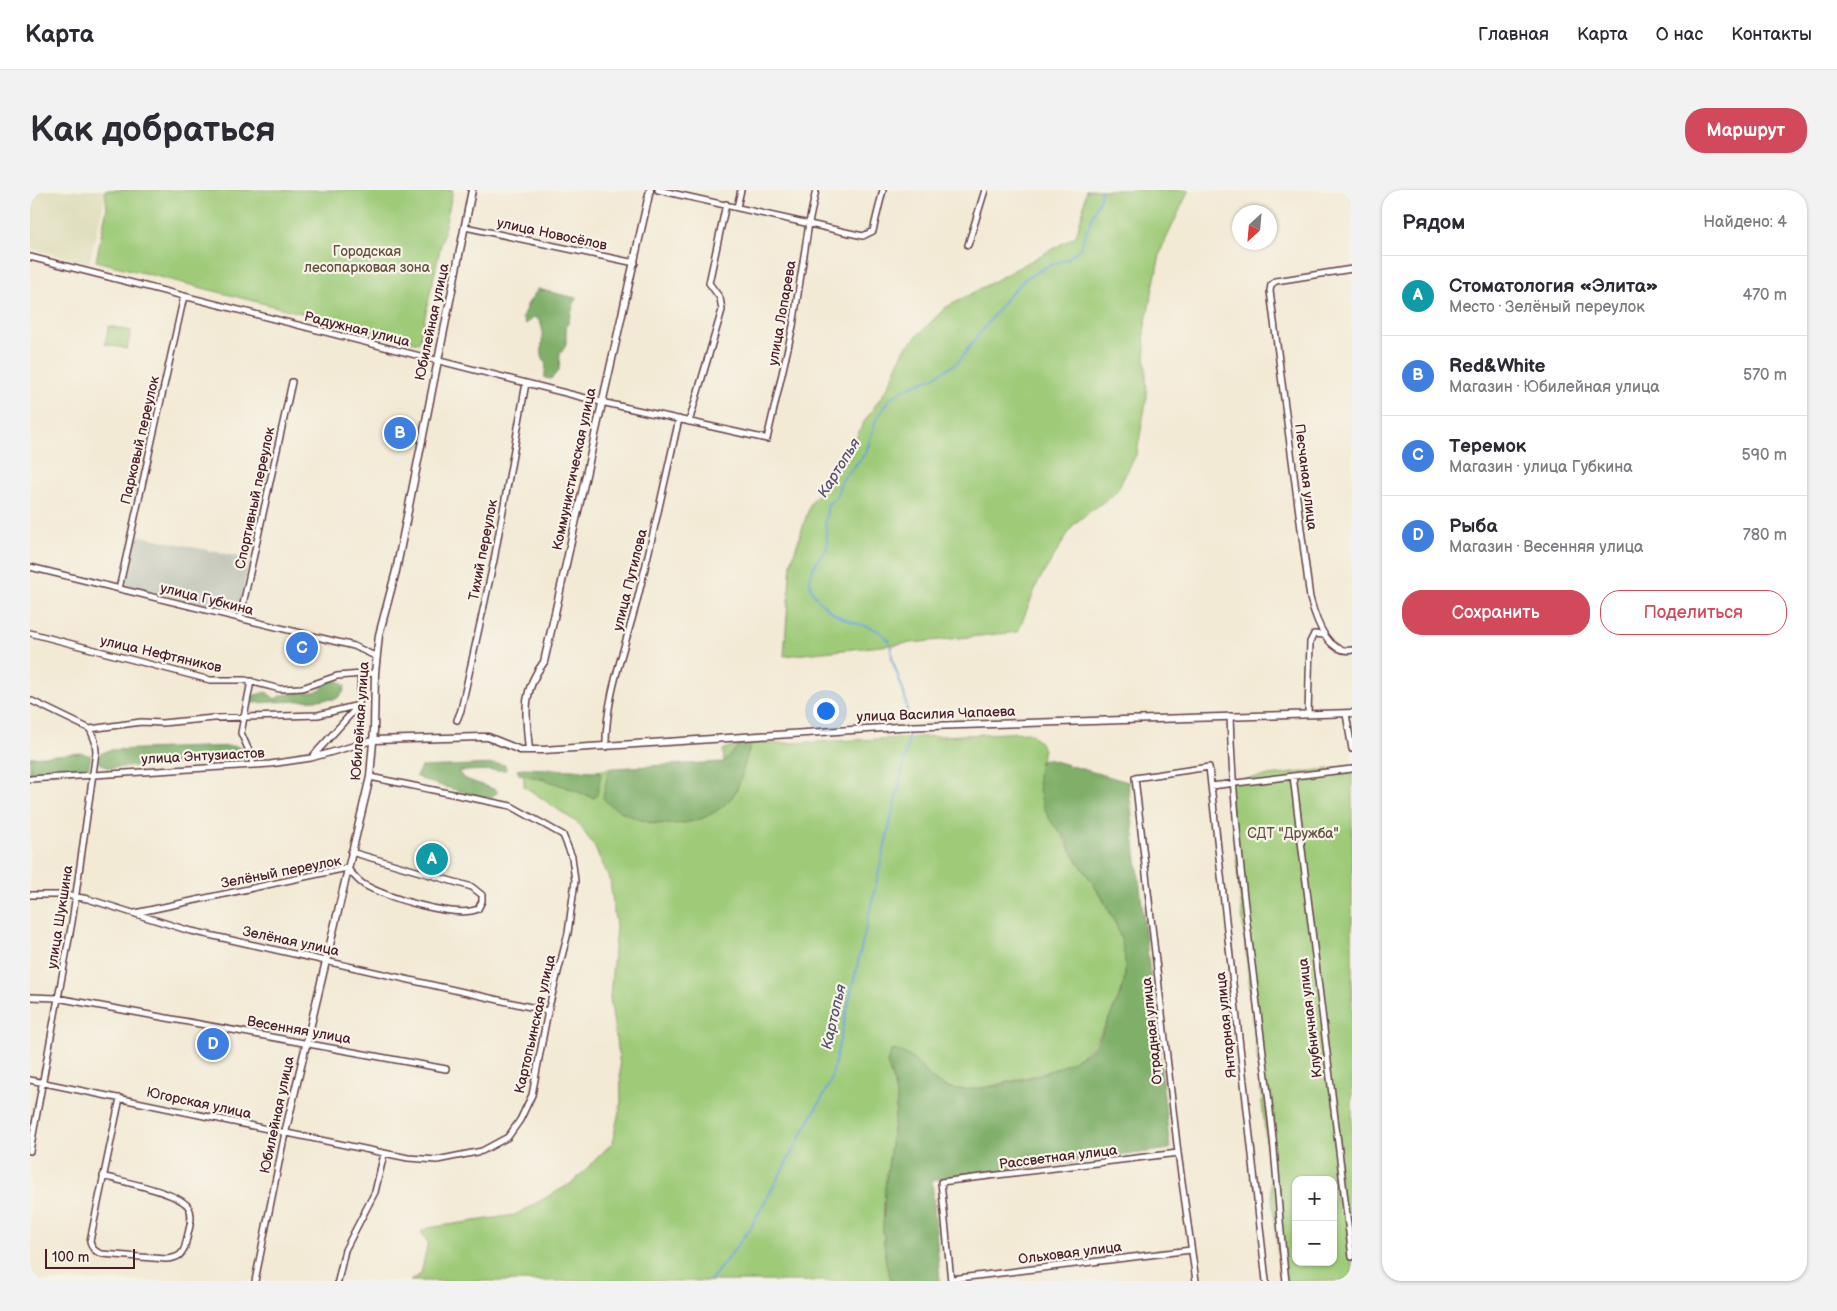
<!DOCTYPE html>
<html lang="ru">
<head>
<meta charset="utf-8">
<style>
	body { margin:0; font-family:"Balsamiq Sans",sans-serif; background:#f2f2f3; color:#2b2b33 }
	.controls { position:absolute; right:15px; bottom:15px; display:grid; overflow:hidden; border-radius:10px; box-shadow:0 1px 4px #0004 }
	.controls button { width:45px; height:45px; display:grid; place-items:center; padding:0; border:0; border-bottom:1px solid #e1e1e2; background:#fff; color:#2b2b33; font:25px sans-serif }
	.compass { position:absolute; left:1202px; top:15px; width:45px; height:45px; border-radius:50%; background:#fff; box-shadow:0 1px 4px #0004; rotate:206deg }
	.scale { position:absolute; left:15px; bottom:12px; width:90px; box-sizing:border-box; padding-left:5px; border:2px solid #4a1f2b; border-top:0; font-size:14px; line-height:18px; white-space:nowrap; color:#4a1f2b; -webkit-text-stroke:4px #f7f3e8; paint-order:stroke }
	.you { position:absolute; left:795px; top:520px; width:18px; height:18px; margin:-12px; border:4px solid #fff; border-radius:50%; background:#1a73e8; box-shadow:0 0 0 8px #1a73e833 }
	.badge { display:grid; place-items:center; width:32px; height:32px; border-radius:50%; background:#d1495b; color:#fff; font-size:16px; font-weight:700 }
	.pin { position:absolute; translate:-50% -50%; border:2px solid #fff; box-shadow:0 1px 5px #0006 }
	.list { margin:0; padding:0; list-style:none }
	h2 { display:flex; justify-content:space-between; align-items:center; height:65px; margin:0; padding:0 20px; font-size:21px }
	h2 small { font-size:16px; font-weight:400; color:#7c7c81 }
	.list li { display:grid; grid-template-columns:32px 1fr auto; gap:15px; align-items:center; box-sizing:border-box; height:80px; padding:0 20px; border-top:1px solid #e1e1e2 }
	.list b { display:block; font-size:19px; white-space:nowrap }
	.list p { margin:0; font-size:16px; white-space:nowrap; color:#7c7c81 }
	.list em { font-size:16px; font-style:normal; color:#7c7c81 }
	.actions { display:flex; gap:10px; padding:15px 20px }
	.actions a { flex:1; padding:11px 0; border:1px solid #d1495b; border-radius:20px; text-align:center; font-size:18px; color:#d1495b }
	.actions .main { background:#d1495b; color:#fff }
	.map { position:relative; flex:none; width:1322px; height:1091px; overflow:hidden; border-radius:20px }
	header { display:flex; align-items:center; gap:30px; box-sizing:border-box; height:70px; padding:0 25px; background:#fff; border-bottom:1px solid #e1e1e2 }
	header strong { font-size:24px }
	nav { display:flex; gap:28px; margin-inline-start:auto; font-size:18px }
	.intro { display:flex; align-items:center; justify-content:space-between; box-sizing:border-box; height:120px; padding:0 30px }
	h1 { margin:0; font-size:35px }
	.button { padding:12px 22px; border-radius:20px; background:#d1495b; color:#fff; font-size:18px; font-weight:700 }
	main { display:flex; gap:30px; padding:0 30px }
	aside { flex:1; background:#fff; border-radius:20px; box-shadow:0 1px 4px #0004 }
	.map>svg:first-child { display:block }
	.built { fill:#dfddbb }
	.industrial { fill:#c3c6b9 }
	.green { fill:#9fcb79; stroke:#747552; fill-rule:evenodd }
	.forest { fill:#7faf69; stroke:#64674a }
	.lines { fill:none; stroke-linecap:round; stroke-linejoin:round }
	.stream { stroke:#6ba2d9; stroke-width:2 }
	.minor-casing { stroke:#633d44; stroke-width:8 }
	.tertiary-casing { stroke:#633d44; stroke-width:9 }
	.minor { stroke:#fff; stroke-width:5 }
	.tertiary { stroke:#fff; stroke-width:6 }
	.labels { text-anchor:middle; dominant-baseline:central; stroke-width:4.5; stroke-linejoin:round; paint-order:stroke }
	.street-label { font-size:14px; fill:#4a1f2b; stroke:#f7f3e8 }
	.park-label { font-size:14px; fill:#645342; stroke:#f7f3e8 }
	.water-label { font-size:15px; font-style:italic; fill:#575371; stroke:#f7f3e8 }
</style>
</head>
<body>
<header>
<strong>Карта</strong>
<nav><a>Главная</a><a>Карта</a><a>О нас</a><a>Контакты</a></nav>
</header>
<div class="intro"><h1>Как добраться</h1><a class="button">Маршрут</a></div>
<main>
<div class="map">
<svg width="1322" height="1091" viewBox="0 0 1322 1091">
	<rect width="100%" height="100%" fill="#f7f3e8"/>
	<filter id="ink" filterUnits="userSpaceOnUse"><feTurbulence type="fractalNoise" baseFrequency=".02" numOctaves="2"/><feDisplacementMap in="SourceGraphic" scale="10" xChannelSelector="R" yChannelSelector="G"/><feConvolveMatrix kernelMatrix="1 2 1 2 8 2 1 2 1" color-interpolation-filters="sRGB"/></filter>
	<filter id="wash" filterUnits="userSpaceOnUse"><feTurbulence type="fractalNoise" baseFrequency=".0096" numOctaves="4" result="noise"/><feDisplacementMap in="SourceGraphic" scale="20" xChannelSelector="R" yChannelSelector="G"/><feGaussianBlur stdDeviation="1.12" result="paint"/><feColorMatrix in="noise" values="0 0 0 0 0 0 0 0 0 0 0 0 0 0 0 0 0 1.4 0 .05"/><feComposite in="paint" operator="in"/></filter>
	<g filter="url(#wash)">
		<rect width="100%" height="100%" fill="#f3ead5"/>
		<path class="built" d="M 0,0 L 74,0 L 75,8 L 59,73 L 0,58 Z"/>
		<path class="industrial" d="M 106,345 L 220,369 L 208,422 L 95,395 Z"/>
		<path class="green" d="M 75,0 L 423,0 L 389,153 L 66,71 L 77,17 Z
			M 1056,0 L 1159,0 L 1131,60 L 1114,141 L 1117,206 L 1107,263 L 1086,302 L 1044,334 L 1008,392 L 988,442 L 754,466 L 761,373 L 781,312 L 814,271 L 834,232 L 858,197 L 875,158 L 915,118 L 1046,46 L 1053,21 Z
			M 79,136 L 101,141 L 97,159 L 75,154 Z
			M 999,542 L 1007,549 L 1014,559 L 1009,575 L 1027,639 C 1035,647 1037,655 1043,664 C 1049,674 1056,682 1062,692 C 1081,723 1103,756 1094,794 C 1092,804 1086,813 1082,822 C 1061,871 1036,878 986,890 C 963,895 938,905 915,896 C 898,890 881,872 867,861 L 861,861 L 857,873 L 864,894 L 867,911 L 855,998 L 853,1040 L 856,1074 L 862,1091 L 380,1091 L 391,1084 L 398,1052 L 391,1042 L 398,1038 L 485,1025 L 542,993 L 582,953 L 591,913 L 590,876 L 580,808 L 586,737 L 580,690 L 565,658 L 549,634 L 494,596 L 494,585 L 530,594 L 564,608 L 571,582 L 568,581 L 582,578 L 578,582 L 598,625 L 624,634 L 675,627 L 694,615 L 707,599 L 720,557 L 710,554 L 694,572 L 693,560 L 717,550 L 740,554 Z
			M 1322,576 L 1322,1091 L 1251,1091 L 1198,591 ZM 1266,990 L 1303,990 L 1303,1072 L 1266,1072 Z"/>
		<path class="forest" d="M 508,99 L 546,108 L 536,139 L 536,155 L 530,164 L 529,180 L 521,189 L 515,188 C 514,183 517,176 515,172 C 514,169 512,167 512,164 C 510,152 518,134 504,127 L 496,134 L 492,128 L 497,115 Z
			M 301,491 L 309,491 L 315,496 L 313,503 L 306,509 L 222,513 L 220,511 L 222,506 L 236,502 L 245,509 C 258,500 277,505 291,500 L 295,494 Z
			M 716,552 L 721,553 L 720,557 C 713,573 713,593 702,607 C 676,639 626,641 592,622 C 585,618 578,615 573,608 L 578,582 L 582,578 L 694,572 L 710,554 Z
			M 206,556 L 217,561 L 219,567 L 217,570 L 78,578 L 69,572 L 70,564 L 79,560 Z
			M 52,563 L 61,566 L 58,579 L 0,585 L 0,567 Z
			M 1017,569 L 1098,592 L 1140,959 L 902,990 L 910,1091 L 862,1091 L 856,1074 L 853,1040 L 855,998 L 867,911 L 864,894 L 857,873 L 861,861 C 885,859 895,890 916,897 C 945,907 1037,881 1060,860 C 1073,848 1078,829 1086,814 C 1113,761 1074,709 1044,666 C 1040,660 1039,651 1034,646 C 1029,640 1023,636 1019,628 C 1011,614 1003,585 1012,570 Z
			M 469,574 L 475,575 L 476,580 L 428,581 L 433,588 L 466,600 L 468,602 L 460,608 C 450,607 390,591 386,586 L 391,577 Z
			M 492,578 L 568,581 L 571,584 L 567,604 L 564,608 L 514,589 L 489,584 L 487,580 Z"/>
		<g class="lines">
			<path class="stream" d="M 877,531 C 878,506 870,494 863,472 C 860,462 864,454 856,447 C 846,436 827,435 814,429 C 801,423 779,406 780,390 C 780,378 790,366 798,357 L 795,332 L 798,314 L 806,307 L 812,290 L 836,263 L 846,230 L 859,209 L 874,199 L 902,188 L 927,173 L 980,104 L 996,88 L 1016,77 L 1038,69 L 1050,58 L 1070,7 L 1071,0
				M 680,1091 L 720,1039 L 800,893 L 877,560 L 879,540"/>
		</g>
	</g>
	<g filter="url(#ink)">
		<g class="lines">
			<defs>
				<path id="minor" d="M 628,0 L 833,46 L 843,41 L 853,0
					M 707,17 L 711,0
					M 435,37 L 605,73
					M 938,55 L 955,0
					M 0,67 L 571,212 L 737,249 L 763,136 L 779,33 L 786,0
					M 1322,79 L 1246,91 L 1241,95 L 1240,101 L 1280,408 C 1285,427 1297,465 1322,460
					M 659,232 L 692,120 L 690,108 L 679,93 L 696,14
					M 0,377 L 324,456 L 347,467
					M 89,399 L 154,106
					M 210,428 L 262,192
					M 0,443 L 180,490 L 215,490 L 250,499 L 272,498 L 307,486 L 345,483
					M 221,491 L 211,543 L 220,563 L 223,575
					M 0,510 L 60,539 L 65,551 L 66,562 L 42,732 L 0,961
					M 1278,524 L 1280,452 L 1284,444 L 1294,445
					M 1316,524 L 1322,559
					M 1200,526 C 1204,659 1225,790 1240,921 C 1247,978 1249,1035 1256,1091
					M 427,530 L 431,520 L 464,370 L 496,193
					M 60,539 L 111,532 L 132,533 L 184,528 L 288,525 L 329,515
					M 576,557 C 575,508 595,458 607,411 C 622,351 635,290 649,229
					M 283,566 L 329,515 L 331,484
					M 1263,586 L 1322,1067
					M 0,589 L 240,574 L 281,568 L 344,550
					M 1181,596 L 1322,579
					M 0,705 L 36,705 L 58,709 L 157,740 L 518,821
					M 105,723 L 317,678 C 322,683 327,690 333,694 C 354,707 426,729 448,719 L 452,711 L 452,705 L 442,697 L 321,662
					M 0,807 L 27,808 L 416,879
					M 0,890 L 378,968 L 407,970 L 452,961 L 478,947 L 490,930 L 502,905 L 518,821 L 538,743 L 545,691 L 542,667 L 533,645 L 481,616 L 340,587
					M 73,986 C 90,991 152,1003 159,1018 C 164,1027 158,1042 156,1052 C 154,1065 148,1068 136,1069 L 72,1064 C 65,1062 61,1058 60,1051 L 90,908
					M 921,1089 L 1161,1060
					M 225,1091 L 255,943
					M 308,1091 L 315,1060 L 345,1002 L 354,964
					M 921,1091 L 911,992 L 1148,963
					M 1166,1091 L 1148,963 L 1105,588 L 1179,577 L 1236,1091"/>
				<path id="tertiary" d="M 344,550 L 451,547 L 458,547 L 490,560 L 513,560 L 868,537 L 1322,523
					M 499,560 C 496,525 491,502 514,472 L 620,0
					M 255,943 L 340,587 L 344,540 L 345,483 L 349,445 L 366,381 L 442,0"/>
			</defs>
			<use href="#minor" class="minor-casing"/>
			<use href="#tertiary" class="tertiary-casing"/>
			<use href="#minor" class="minor"/>
			<use href="#tertiary" class="tertiary"/>
		</g>
	</g>
	<g class="labels">
		<g class="street-label">
			<text transform="translate(522 44) rotate(12)">улица Новосёлов</text>
			<text transform="translate(752 123) rotate(-80)">улица Лопарева</text>
			<text transform="translate(402 132) rotate(-78)">Юбилейная улица</text>
			<text transform="translate(327 139) rotate(14)">Радужная улица</text>
			<text transform="translate(110 250) rotate(-77)">Парковый переулок</text>
			<text transform="translate(544 279) rotate(-78)">Коммунистическая улица</text>
			<text transform="translate(1276 287) rotate(83)">Песчаная улица</text>
			<text transform="translate(225 308) rotate(-78)">Спортивный переулок</text>
			<text transform="translate(453 360) rotate(-79)">Тихий переулок</text>
			<text transform="translate(600 390) rotate(-76)">улица Путилова</text>
			<text transform="translate(177 409) rotate(14)">улица Губкина</text>
			<text transform="translate(131 464) rotate(13)">улица Нефтяников</text>
			<text transform="translate(906 524) rotate(-2)">улица Василия Чапаева</text>
			<text transform="translate(330 531) rotate(-86)">Юбилейная улица</text>
			<text transform="translate(173 566) rotate(-3)">улица Энтузиастов</text>
			<text transform="translate(251 682) rotate(-11)">Зелёный переулок</text>
			<text transform="translate(30 727) rotate(-81)">улица Шукшина</text>
			<text transform="translate(261 751) rotate(12)">Зелёная улица</text>
			<text transform="translate(1280 828) rotate(-97)">Клубничная улица</text>
			<text transform="translate(505 834) rotate(-77)">Картопьинская улица</text>
			<text transform="translate(1196 835) rotate(-96)">Янтарная улица</text>
			<text transform="translate(269 840) rotate(10)">Весенняя улица</text>
			<text transform="translate(1122 841) rotate(-96)">Отрадная улица</text>
			<text transform="translate(169 913) rotate(12)">Югорская улица</text>
			<text transform="translate(247 925) rotate(-78)">Юбилейная улица</text>
			<text transform="translate(1028 967) rotate(-7)">Рассветная улица</text>
			<text transform="translate(1040 1063) rotate(-7)">Ольховая улица</text>
		</g>
		<g class="park-label">
			<text x="337" y="61">Городская<tspan x="337" dy="16">лесопарковая зона</tspan></text>
			<text x="1263" y="643">СДТ "Дружба"</text>
		</g>
		<g class="water-label">
			<text transform="translate(809 278) rotate(-58)">Картопья</text>
			<text transform="translate(804 827) rotate(-77)">Картопья</text>
		</g>
	</g>
</svg>
<div class="controls">
<button>+</button>
<button>−</button>
</div>
<svg class="compass" viewBox="-18 -18 36 36"><path d="M0-13l5 13h-10z" fill="#e53935"/><path d="M0 13l5-13h-10z" fill="#7c7c81"/></svg>
<div class="scale">100 m</div>
<div class="you"></div>
<div class="pin badge" style="left:402px;top:669px;background:#0f9aa8">A</div>
<div class="pin badge" style="left:370px;top:243px;background:#3f7fe0">B</div>
<div class="pin badge" style="left:272px;top:458px;background:#3f7fe0">C</div>
<div class="pin badge" style="left:183px;top:854px;background:#3f7fe0">D</div>
</div>
<aside>
<h2>Рядом<small>Найдено: 4</small></h2>
<ul class="list">
<li><span class="badge" style="background:#0f9aa8">A</span><div><b>Стоматология «Элита»</b><p>Место · Зелёный переулок</p></div><em>470 m</em></li>
<li><span class="badge" style="background:#3f7fe0">B</span><div><b>Red&amp;White</b><p>Магазин · Юбилейная улица</p></div><em>570 m</em></li>
<li><span class="badge" style="background:#3f7fe0">C</span><div><b>Теремок</b><p>Магазин · улица Губкина</p></div><em>590 m</em></li>
<li><span class="badge" style="background:#3f7fe0">D</span><div><b>Рыба</b><p>Магазин · Весенняя улица</p></div><em>780 m</em></li>
</ul>
<div class="actions"><a class="main">Сохранить</a><a>Поделиться</a></div>
</aside>
</main>
</body>
</html>
